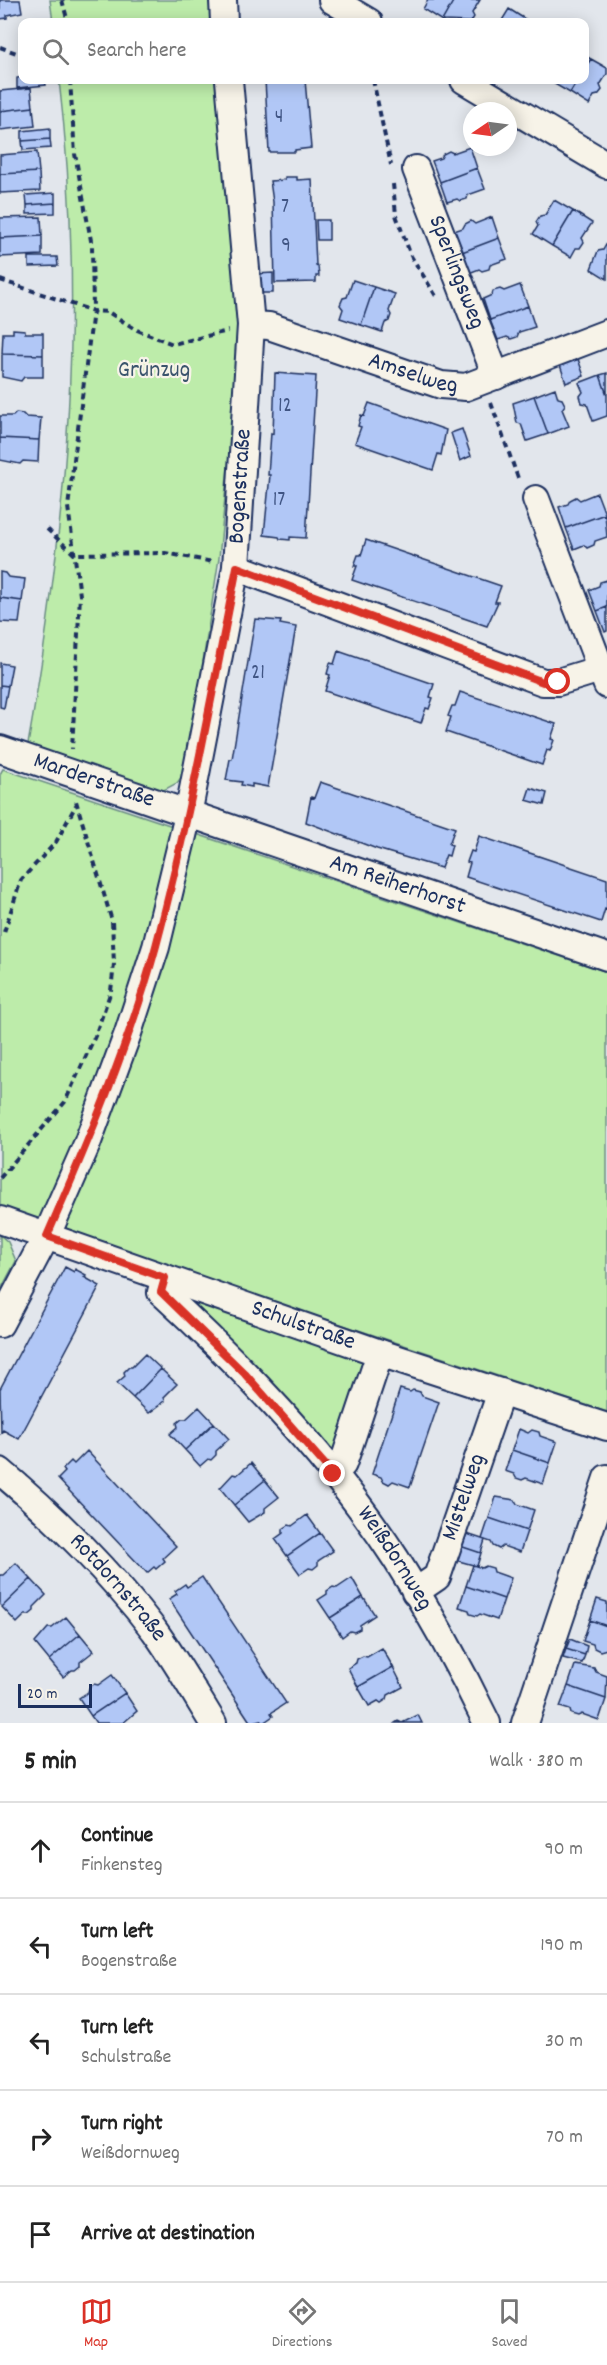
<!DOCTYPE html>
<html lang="en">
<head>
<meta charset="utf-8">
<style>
	body { margin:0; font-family:Dekko,sans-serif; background:#f6f6f6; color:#222 }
	.compass { position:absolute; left:463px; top:102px; width:54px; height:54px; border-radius:50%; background:#fff; box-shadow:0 3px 15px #0003; rotate:257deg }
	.scale { position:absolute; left:18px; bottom:15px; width:74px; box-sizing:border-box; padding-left:6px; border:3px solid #1b2f5e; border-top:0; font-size:16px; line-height:21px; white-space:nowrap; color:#1b2f5e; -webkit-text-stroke:4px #f7f3e8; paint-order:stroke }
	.stop { position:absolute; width:18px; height:18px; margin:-14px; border:4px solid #d93025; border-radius:50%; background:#fff }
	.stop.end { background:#d93025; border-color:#fff; box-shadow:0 2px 6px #0008 }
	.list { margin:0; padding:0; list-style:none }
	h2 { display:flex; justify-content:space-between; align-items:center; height:78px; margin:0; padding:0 24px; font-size:26px }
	h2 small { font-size:20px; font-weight:400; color:#767676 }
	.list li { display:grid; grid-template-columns:39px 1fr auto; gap:18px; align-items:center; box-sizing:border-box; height:96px; padding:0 24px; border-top:2px solid #e0e0e0 }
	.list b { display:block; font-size:22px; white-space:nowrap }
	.list p { margin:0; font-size:20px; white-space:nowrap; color:#767676 }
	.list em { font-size:20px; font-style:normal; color:#767676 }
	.icon { flex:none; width:33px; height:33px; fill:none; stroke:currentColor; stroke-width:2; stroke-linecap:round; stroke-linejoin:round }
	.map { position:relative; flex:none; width:607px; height:1723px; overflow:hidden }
	.search { position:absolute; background:#fff; box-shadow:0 3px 15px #0003; left:18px; right:18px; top:18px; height:66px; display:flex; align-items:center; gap:15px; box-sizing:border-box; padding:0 21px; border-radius:12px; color:#767676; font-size:22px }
	.sheet { height:558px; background:#fff }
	nav { display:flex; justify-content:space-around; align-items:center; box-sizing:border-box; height:84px; border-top:2px solid #e0e0e0; background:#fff; font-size:16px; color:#767676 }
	nav a { display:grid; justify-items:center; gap:3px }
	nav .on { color:#d93025 }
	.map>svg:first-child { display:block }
	.green { fill:#bdecaa; stroke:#6c8e84; stroke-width:1.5 }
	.building { fill:#b1c7f6; stroke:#1b2f5e; stroke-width:1.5 }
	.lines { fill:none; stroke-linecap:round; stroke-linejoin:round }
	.minor-casing { stroke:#1b2f5e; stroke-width:30 }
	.path { stroke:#1b2f5e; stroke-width:4; stroke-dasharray:6 4.5; stroke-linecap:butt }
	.minor { stroke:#f7f3e8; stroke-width:26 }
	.route { stroke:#d93025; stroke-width:8 }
	.labels { text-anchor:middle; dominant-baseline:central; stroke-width:4.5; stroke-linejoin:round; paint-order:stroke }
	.number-label { font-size:21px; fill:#405584 }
	.street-label { font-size:24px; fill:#1b2f5e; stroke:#f7f3e8 }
	.park-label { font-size:24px; fill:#3b556d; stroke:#f7f3e8 }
</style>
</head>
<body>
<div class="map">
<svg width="607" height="1723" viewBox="0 0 607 1723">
	<rect width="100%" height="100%" fill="#e2e6ec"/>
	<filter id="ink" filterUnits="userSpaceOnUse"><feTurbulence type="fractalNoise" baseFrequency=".0167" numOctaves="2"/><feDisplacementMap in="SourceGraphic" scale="12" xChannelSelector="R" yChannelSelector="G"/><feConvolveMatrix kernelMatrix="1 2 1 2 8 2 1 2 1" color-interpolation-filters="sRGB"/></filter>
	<g filter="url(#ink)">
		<path class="green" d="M 50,0 L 209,0 L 211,22 L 53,22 Z
			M 59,80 L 217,80 L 242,325 L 219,558 L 186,771 L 177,783 L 162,791 L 95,773 L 27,750 C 67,526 86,307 59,80 Z
			M 3,769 L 607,972 L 607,1412 L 0,1212 L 0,774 Z
			M 0,1235 L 8,1242 L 16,1261 L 0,1291 Z
			M 181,1293 L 360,1356 L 365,1368 L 334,1457 L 272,1383 Z"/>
		<path class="building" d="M 0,0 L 20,0 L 22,12 L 7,15 L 7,18 L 0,19 Z
			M 454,0 L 442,21 L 423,9 L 428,0 Z
			M 454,0 L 480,0 L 472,13 L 474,17 L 471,22 L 442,21 Z
			M 509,9 L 528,21 L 527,22 L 501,22 Z
			M 584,55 L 591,59 L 584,69 Z
			M 591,59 L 607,68 L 607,74 L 600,85 L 602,90 L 598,95 L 594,96 L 589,105 L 570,93 L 578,80 L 584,80 L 584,69 Z
			M 22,77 L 22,80 L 45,80 L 46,85 L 17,88 L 17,78 Z
			M 265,80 L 305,80 L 311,148 L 295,150 L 295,152 L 269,152 Z
			M 552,80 L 578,80 L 570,93 L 551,82 Z
			M 31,88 L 33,107 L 0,111 L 0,91 Z
			M 33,107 L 35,126 L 0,130 L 0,111 Z
			M 50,128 L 50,139 L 22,141 L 22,131 Z
			M 50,139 L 51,148 L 23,150 L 22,141 Z
			M 470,147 L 477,168 L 440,182 L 432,161 L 441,158 L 443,154 L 449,151 L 453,153 Z
			M 37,152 L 39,172 L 0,174 L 0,155 Z
			M 477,168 L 485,189 L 468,195 L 467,199 L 460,201 L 457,199 L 447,202 L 440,182 Z
			M 39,172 L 40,191 L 0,193 L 0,174 Z
			M 285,177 L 297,177 L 297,180 L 312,179 L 316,265 L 318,266 L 319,276 L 316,276 L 316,282 L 275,283 L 273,202 L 270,181 L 285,180 Z
			M 55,193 L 55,203 L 27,205 L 26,195 Z
			M 554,200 L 573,211 L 552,246 L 533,234 L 538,226 L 536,222 L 540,216 L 545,215 Z
			M 55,203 L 55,213 L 27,214 L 27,205 Z
			M 573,211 L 592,223 L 582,238 L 584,242 L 580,248 L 576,248 L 571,257 L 552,246 Z
			M 41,217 L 42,236 L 0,238 L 0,218 Z
			M 492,217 L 499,238 L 462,252 L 454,231 L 463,228 L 465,224 L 471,221 L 475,224 Z
			M 316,220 L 329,220 L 329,240 L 317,240 Z
			M 42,236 L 42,255 L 0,257 L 0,238 Z
			M 499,238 L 507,259 L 490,265 L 489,269 L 482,271 L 479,269 L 469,273 L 462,252 Z
			M 607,243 L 607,279 L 591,269 L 598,251 L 603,250 Z
			M 29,257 L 57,257 L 58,266 L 29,267 Z
			M 273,273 L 273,293 L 256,293 L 256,274 Z
			M 353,280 L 374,287 L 361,325 L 340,318 L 343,309 L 340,305 L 343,298 L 347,297 Z
			M 520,285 L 528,306 L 490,320 L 483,299 L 492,295 L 493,291 L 500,289 L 504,291 Z
			M 374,287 L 395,294 L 389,311 L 391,315 L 389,321 L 385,323 L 382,332 L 361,325 Z
			M 528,306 L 535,327 L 519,332 L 517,337 L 511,339 L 507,337 L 498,340 L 490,320 Z
			M 13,329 L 25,330 L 25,333 L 43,333 L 43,355 L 2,354 L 3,333 L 13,333 Z
			M 2,354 L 43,355 L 43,377 L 24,377 L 21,381 L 2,377 Z
			M 578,359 L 584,376 L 566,383 L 560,365 Z
			M 275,373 L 316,376 L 306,538 L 290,537 L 290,540 L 280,539 L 279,537 L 264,535 L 270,475 L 268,475 L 271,433 L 273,434 Z
			M 607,373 L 607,395 L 600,375 Z
			M 600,375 L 607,395 L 607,416 L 593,421 L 587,404 L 582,403 L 580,396 L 583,392 L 579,383 Z
			M 555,388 L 558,398 L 562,399 L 565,405 L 562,409 L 569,426 L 548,434 L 534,396 Z
			M 534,396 L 548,434 L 527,441 L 521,424 L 517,423 L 513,403 Z
			M 369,403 L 446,430 L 441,455 L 438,454 L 433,470 L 355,443 L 361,427 L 358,426 L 361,415 L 364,416 Z
			M 16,413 L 23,414 L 26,417 L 41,418 L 39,440 L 0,438 L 0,416 L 13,416 Z
			M 462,429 L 471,456 L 460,461 L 451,433 Z
			M 0,438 L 39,440 L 38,462 L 23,461 L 20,464 L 0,460 Z
			M 597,493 L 605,514 L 566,528 L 559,507 L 568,504 L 570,500 L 576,497 L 580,500 Z
			M 605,514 L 607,537 L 595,541 L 594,545 L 587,548 L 584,545 L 574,549 L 566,528 Z
			M 366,540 L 501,586 L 495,602 L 498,602 L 487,626 L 352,580 L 357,566 L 354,566 L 358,555 L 361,555 Z
			M 0,572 L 5,573 L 8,577 L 25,579 L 22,601 L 0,598 Z
			M 607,580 L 607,607 L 597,611 L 589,590 L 599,586 L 600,582 Z
			M 0,598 L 22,601 L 19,623 L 0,622 Z
			M 607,607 L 607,631 L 605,632 L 597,611 Z
			M 255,619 L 281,621 L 280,624 L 296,627 L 268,787 L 252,784 L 252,787 L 241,785 L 242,782 L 226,780 L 230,759 L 232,759 Z
			M 338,651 L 434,684 L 430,697 L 433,698 L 429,709 L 426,708 L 421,723 L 325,691 L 330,675 L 327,674 L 330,663 L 334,664 Z
			M 0,663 L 12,665 L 8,686 L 0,685 Z
			M 0,685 L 8,686 L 4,708 L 0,707 Z
			M 460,692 L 556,724 L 551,739 L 554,740 L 550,751 L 547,750 L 542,765 L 446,732 L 451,717 L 448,716 L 452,706 L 455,706 Z
			M 320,782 L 455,828 L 449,844 L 452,845 L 449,856 L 446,855 L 441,868 L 377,849 L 306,822 L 311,797 L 314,798 Z
			M 530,788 L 547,793 L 544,805 L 526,800 Z
			M 479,836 L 607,879 L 607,910 L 605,909 L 601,922 L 466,877 L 470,863 L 467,862 L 471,851 L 474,852 Z
			M 65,1267 L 74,1272 L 75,1269 L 86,1275 L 84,1277 L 100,1286 L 19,1439 L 3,1430 L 1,1433 L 0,1389 Z
			M 145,1354 L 161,1369 L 133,1398 L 117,1383 L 125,1376 L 124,1372 L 129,1367 L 132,1367 Z
			M 161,1369 L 177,1384 L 164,1397 L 165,1401 L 149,1413 L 133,1398 Z
			M 400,1389 L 410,1392 L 413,1390 L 420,1392 L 422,1396 L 439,1402 L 410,1487 L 393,1481 L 389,1484 L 383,1481 L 381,1477 L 372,1474 Z
			M 199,1407 L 214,1423 L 185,1450 L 170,1434 L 178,1427 L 177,1423 L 182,1419 L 186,1419 Z
			M 214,1423 L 229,1439 L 216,1451 L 216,1455 L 211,1460 L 208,1459 L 200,1466 L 185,1450 Z
			M 519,1429 L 528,1433 L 532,1430 L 539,1432 L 540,1436 L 557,1442 L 550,1463 L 512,1450 Z
			M 512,1450 L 550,1463 L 543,1484 L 526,1478 L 522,1480 L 516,1478 L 514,1474 L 505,1471 Z
			M 87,1451 L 176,1546 L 163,1558 L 165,1561 L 156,1569 L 154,1567 L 147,1573 L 58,1479 L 65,1472 L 63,1469 L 71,1461 L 74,1464 Z
			M 251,1463 L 265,1480 L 234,1505 L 220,1488 L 233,1474 L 237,1475 Z
			M 265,1480 L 279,1497 L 265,1508 L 265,1512 L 248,1522 L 234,1505 Z
			M 496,1497 L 515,1500 L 517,1504 L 534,1510 L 527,1531 L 489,1518 Z
			M 307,1515 L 320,1533 L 287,1556 L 275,1539 L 283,1533 L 283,1529 L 289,1525 L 292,1526 Z
			M 489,1518 L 527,1531 L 520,1552 L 503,1546 L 499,1549 L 493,1546 L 491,1542 L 482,1539 Z
			M 320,1533 L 333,1551 L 318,1561 L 318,1565 L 313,1569 L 309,1568 L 300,1574 L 287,1556 Z
			M 464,1533 L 485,1540 L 481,1553 L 460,1546 Z
			M 460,1546 L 481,1553 L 477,1566 L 455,1560 Z
			M 16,1563 L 31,1579 L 2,1607 L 0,1605 L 0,1575 L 3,1575 Z
			M 473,1565 L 482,1568 L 486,1566 L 493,1568 L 494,1572 L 511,1578 L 504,1599 L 466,1586 Z
			M 202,1577 L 286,1703 L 271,1713 L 273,1716 L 263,1723 L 261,1720 L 251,1723 L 169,1599 L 177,1594 L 175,1591 L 185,1584 L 187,1587 Z
			M 352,1578 L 363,1597 L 330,1618 L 318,1600 L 327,1594 L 327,1591 L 333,1587 L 337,1588 Z
			M 31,1579 L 46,1595 L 34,1607 L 34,1611 L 29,1615 L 25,1615 L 17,1623 L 2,1607 Z
			M 466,1586 L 504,1599 L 497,1620 L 480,1614 L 477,1616 L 470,1614 L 469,1610 L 459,1607 Z
			M 363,1597 L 375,1615 L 360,1625 L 360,1629 L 354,1632 L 350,1631 L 342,1637 L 330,1618 Z
			M 597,1599 L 607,1602 L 607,1626 L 590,1620 Z
			M 66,1617 L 80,1634 L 49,1660 L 35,1643 L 48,1628 L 52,1628 Z
			M 590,1620 L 607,1626 L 607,1649 L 600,1651 L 594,1648 L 593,1644 L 583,1641 Z
			M 80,1634 L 94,1651 L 80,1662 L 80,1666 L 75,1670 L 72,1670 L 63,1677 L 49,1660 Z
			M 570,1639 L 587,1646 L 585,1655 L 566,1649 Z
			M 382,1648 L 393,1667 L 358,1687 L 348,1668 L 356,1663 L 357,1659 L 363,1656 L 367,1657 Z
			M 566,1649 L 585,1655 L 582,1663 L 563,1658 Z
			M 575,1665 L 594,1668 L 596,1672 L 607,1676 L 606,1699 L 568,1686 Z
			M 393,1667 L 403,1687 L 388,1695 L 387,1699 L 381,1703 L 378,1701 L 369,1706 L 358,1687 Z
			M 112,1675 L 125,1693 L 91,1716 L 79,1698 L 88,1692 L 89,1688 L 94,1684 L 98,1685 Z
			M 568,1686 L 606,1699 L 599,1720 L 582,1714 L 578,1716 L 571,1714 L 570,1710 L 560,1707 Z
			M 125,1693 L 137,1711 L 123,1723 L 96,1723 L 91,1716 Z
			M 418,1715 L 422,1723 L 395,1723 L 398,1721 L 402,1723 Z"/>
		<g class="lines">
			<defs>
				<g id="minor">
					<path d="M 223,0 L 224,22"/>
					<path d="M 332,0 L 369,22"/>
					<path d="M 464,80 L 607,165"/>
					<path id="s1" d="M 416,169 L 496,376"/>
					<path id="s2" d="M 251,325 L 269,326 L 441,385 L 466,387 L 607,333"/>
					<path d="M 536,499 L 607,685"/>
					<path d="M 236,567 L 543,682 L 558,682 L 607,667"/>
					<path id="s3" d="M 0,749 L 607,957"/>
					<path id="s4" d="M 0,1220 L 380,1353 L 607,1427"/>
					<path id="s5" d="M 165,1278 L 161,1292 C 245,1369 334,1463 396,1559 C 429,1611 460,1667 487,1723"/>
					<path id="s6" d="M 0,1324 L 47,1235 L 87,1144 L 128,1033 L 156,947 L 188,815 L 236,567 L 251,325 L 229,80"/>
					<path id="s7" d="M 0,1471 C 53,1515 112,1575 154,1630 C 175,1659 194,1692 213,1723"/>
					<path d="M 333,1474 L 343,1464 L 380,1353"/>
					<path id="s8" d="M 415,1592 L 437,1577 L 501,1392"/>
					<path d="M 525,1723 L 607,1478"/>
				</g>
			</defs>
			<use href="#minor" class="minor-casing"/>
			<path class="path" d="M 62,0 L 68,22
				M 0,47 L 22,55
				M 70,80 L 75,154 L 92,246 L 93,311 L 68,507 L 80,595 L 72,749
				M 373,80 L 391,165
				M 393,184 L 396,215 L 411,256 L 436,296
				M 0,280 L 93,311 L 108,312 L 137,330 L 173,344 L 228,331
				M 491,403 L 519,481
				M 47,529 L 74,554 L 165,553 L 213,562
				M 4,932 L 21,880 L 56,842 L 76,805
				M 0,1178 L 65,1102 L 95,1036 L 111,991 L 114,964 L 112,921 L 76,801"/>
			<use href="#minor" class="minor"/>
		</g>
	</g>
	<g class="lines" filter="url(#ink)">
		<path class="route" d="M 333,1474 L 245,1374 L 161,1292 L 165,1278 L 47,1236 C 88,1142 129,1045 156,946 C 189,821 212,694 237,567 L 543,682 L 558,682"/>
	</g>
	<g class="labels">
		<g class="number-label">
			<text x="279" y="118">4</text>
			<text x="285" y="208">7</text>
			<text x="286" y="247">9</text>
			<text x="285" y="407">12</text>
			<text x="279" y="501">17</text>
			<text x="258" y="674">21</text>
		</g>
		<g class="street-label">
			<text stroke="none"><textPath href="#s1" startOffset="111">Sperlingsweg</textPath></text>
			<text stroke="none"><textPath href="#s2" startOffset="170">Amselweg</textPath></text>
			<text stroke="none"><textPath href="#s6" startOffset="878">Bogenstraße</textPath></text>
			<text stroke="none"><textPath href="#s3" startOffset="99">Marderstraße</textPath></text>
			<text stroke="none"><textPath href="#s3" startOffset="420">Am Reiherhorst</textPath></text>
			<text stroke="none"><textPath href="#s4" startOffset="321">Schulstraße</textPath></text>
			<text stroke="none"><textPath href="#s8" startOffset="111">Mistelweg</textPath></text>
			<text stroke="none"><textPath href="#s5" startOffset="370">Weißdornweg</textPath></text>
			<text stroke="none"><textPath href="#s7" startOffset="166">Rotdornstraße</textPath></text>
		</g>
		<g class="park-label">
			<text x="154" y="371">Grünzug</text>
		</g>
	</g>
</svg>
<svg class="compass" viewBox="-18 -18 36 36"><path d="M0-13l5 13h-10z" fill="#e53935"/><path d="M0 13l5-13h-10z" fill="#767676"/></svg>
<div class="scale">20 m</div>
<div class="stop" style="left:558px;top:682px"></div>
<div class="stop end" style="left:333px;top:1474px"></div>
<div class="search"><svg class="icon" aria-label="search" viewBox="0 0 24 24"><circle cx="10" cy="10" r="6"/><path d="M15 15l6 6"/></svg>Search here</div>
</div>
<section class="sheet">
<h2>5 min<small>Walk · 380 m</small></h2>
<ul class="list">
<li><svg class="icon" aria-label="ahead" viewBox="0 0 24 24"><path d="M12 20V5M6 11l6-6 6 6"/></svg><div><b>Continue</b><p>Finkensteg</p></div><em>90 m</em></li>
<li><svg class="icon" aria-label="left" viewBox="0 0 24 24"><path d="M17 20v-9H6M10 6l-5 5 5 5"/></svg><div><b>Turn left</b><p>Bogenstraße</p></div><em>190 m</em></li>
<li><svg class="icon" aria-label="left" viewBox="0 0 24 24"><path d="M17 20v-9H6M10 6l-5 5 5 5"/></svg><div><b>Turn left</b><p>Schulstraße</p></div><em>30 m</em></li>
<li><svg class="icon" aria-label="right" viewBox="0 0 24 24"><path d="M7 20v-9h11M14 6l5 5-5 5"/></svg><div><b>Turn right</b><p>Weißdornweg</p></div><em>70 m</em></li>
<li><svg class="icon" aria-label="arrive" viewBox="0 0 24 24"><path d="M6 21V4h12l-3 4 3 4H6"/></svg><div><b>Arrive at destination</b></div></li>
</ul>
</section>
<nav>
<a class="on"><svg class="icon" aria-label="map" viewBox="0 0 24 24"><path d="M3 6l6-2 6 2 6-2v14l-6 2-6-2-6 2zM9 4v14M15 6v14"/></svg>Map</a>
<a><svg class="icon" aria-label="directions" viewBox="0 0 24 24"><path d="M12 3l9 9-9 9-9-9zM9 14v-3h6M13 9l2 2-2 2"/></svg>Directions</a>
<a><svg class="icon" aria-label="saved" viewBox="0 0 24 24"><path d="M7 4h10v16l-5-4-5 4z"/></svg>Saved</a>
</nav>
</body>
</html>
